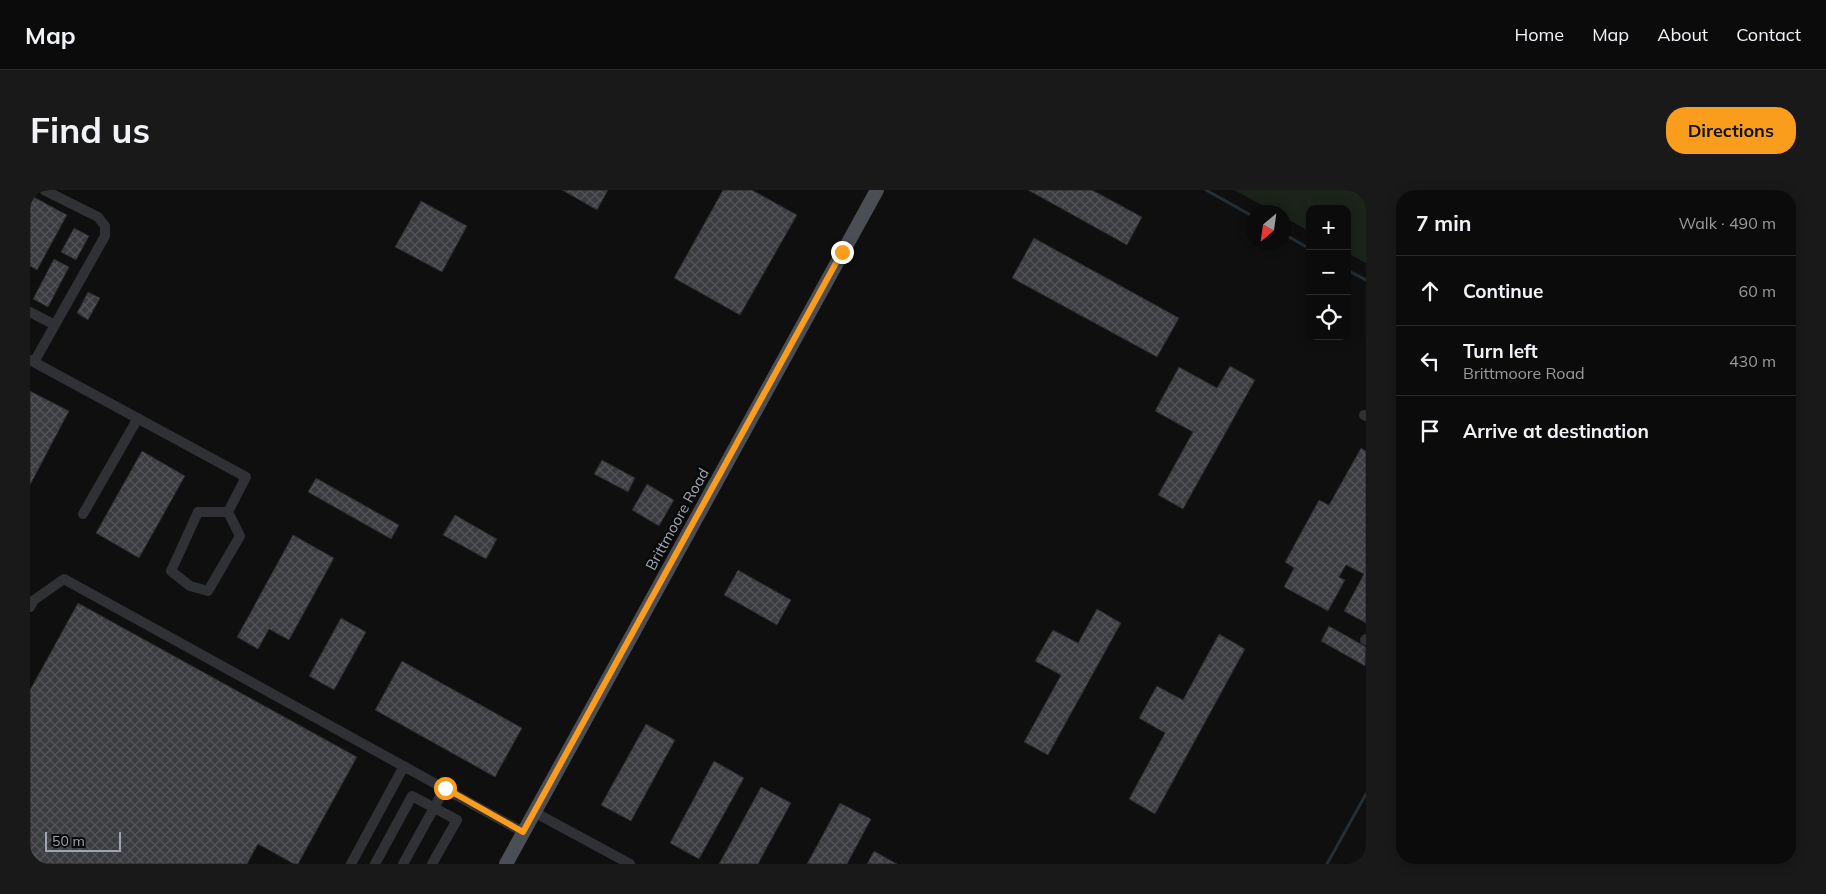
<!DOCTYPE html>
<html lang="en">
<head>
<meta charset="utf-8">
<style>
	body { margin:0; font-family:Mulish,sans-serif; background:#19191a; color:#f1f3f6 }
	.controls { position:absolute; right:15px; top:15px; display:grid; overflow:hidden; border-radius:10px; box-shadow:0 2px 12px #0003 }
	.controls button { width:45px; height:45px; display:grid; place-items:center; padding:0; border:0; border-bottom:1px solid #2b2b2d; background:#0b0b0c; color:#f1f3f6; font:25px sans-serif }
	.compass { position:absolute; left:1216px; top:15px; width:45px; height:45px; border-radius:50%; background:#0b0b0c; box-shadow:0 2px 12px #0003; rotate:209deg }
	.scale { position:absolute; left:15px; bottom:12px; width:76px; box-sizing:border-box; padding-left:5px; border:2px solid #9fa6b2; border-top:0; font-size:14px; line-height:18px; white-space:nowrap; color:#9fa6b2; -webkit-text-stroke:4px #0a0a0b; paint-order:stroke }
	.stop { position:absolute; width:15px; height:15px; margin:-11px; border:4px solid #fa9d1c; border-radius:50%; background:#fff }
	.stop.end { background:#fa9d1c; border-color:#fff; box-shadow:0 1px 5px #0008 }
	.list { margin:0; padding:0; list-style:none }
	h2 { display:flex; justify-content:space-between; align-items:center; height:65px; margin:0; padding:0 20px; font-size:21px }
	h2 small { font-size:16px; font-weight:400; color:#9a9b9d }
	.list li { display:grid; grid-template-columns:32px 1fr auto; gap:15px; align-items:center; box-sizing:border-box; height:70px; padding:0 20px; border-top:1px solid #2b2b2d }
	.list b { display:block; font-size:19px; white-space:nowrap }
	.list p { margin:0; font-size:16px; white-space:nowrap; color:#9a9b9d }
	.list em { font-size:16px; font-style:normal; color:#9a9b9d }
	.icon { flex:none; width:28px; height:28px; fill:none; stroke:currentColor; stroke-width:2; stroke-linecap:round; stroke-linejoin:round }
	.map { position:relative; flex:none; width:1336px; height:674px; overflow:hidden; border-radius:20px }
	header { display:flex; align-items:center; gap:30px; box-sizing:border-box; height:70px; padding:0 25px; background:#0b0b0c; border-bottom:1px solid #2b2b2d }
	header strong { font-size:24px }
	nav { display:flex; gap:28px; margin-inline-start:auto; font-size:18px }
	.intro { display:flex; align-items:center; justify-content:space-between; box-sizing:border-box; height:120px; padding:0 30px }
	h1 { margin:0; font-size:35px }
	.button { padding:12px 22px; border-radius:20px; background:#fa9d1c; color:#111; font-size:18px; font-weight:700 }
	main { display:flex; gap:30px; padding:0 30px }
	aside { flex:1; background:#0b0b0c; border-radius:20px; box-shadow:0 2px 12px #0003 }
	.map>svg:first-child { display:block }
	.pitch { fill:#1b231b }
	.lines { fill:none; stroke-linecap:round; stroke-linejoin:round }
	.stream { stroke:#252e34; stroke-width:3 }
	.building { fill:url(#building-cross-hatch); stroke:#29292c }
	.minor { stroke:#303135; stroke-width:10 }
	.major { stroke:#4b4e54; stroke-width:14 }
	.route { stroke:#fa9d1c; stroke-width:6 }
	.labels { text-anchor:middle; dominant-baseline:central; stroke-width:5; stroke-linejoin:round; paint-order:stroke }
	.street-label { font-size:15px; fill:#9fa6b2; stroke:#0a0a0b }
</style>
</head>
<body>
<header>
<strong>Map</strong>
<nav><a>Home</a><a>Map</a><a>About</a><a>Contact</a></nav>
</header>
<div class="intro"><h1>Find us</h1><a class="button">Directions</a></div>
<main>
<div class="map">
<svg width="1336" height="674" viewBox="0 0 1336 674">
	<defs>
		<pattern id="building-cross-hatch" width="8" height="8" patternUnits="userSpaceOnUse" patternTransform="scale(1.25)"><rect width="8" height="8" fill="#3b3c40"/><path d="M0 0l8 8M0 8l8-8" fill="none" stroke="#545559"/></pattern>
	</defs>
	<rect width="100%" height="100%" fill="#0f0f10"/>
	<path class="pitch" d="M 1204,0 L 1336,0 L 1336,73 L 1317,63 L 1317,19 L 1280,19 L 1280,42 L 1254,27 L 1254,22 L 1245,22 Z"/>
	<g class="lines">
		<path class="stream" d="M 1176,0 L 1224,27
			M 1254,44 L 1280,59
			M 1317,80 L 1336,90
			M 1297,674 L 1336,604"/>
	</g>
	<path class="building" d="M 532,0 L 578,0 L 567,20 Z
		M 693,0 L 722,0 L 767,25 L 710,125 L 644,88 Z
		M 998,0 L 1062,0 L 1112,27 L 1097,55 Z
		M 0,5 L 37,25 L 7,80 L 0,76 Z
		M 391,11 L 437,36 L 412,82 L 365,57 Z
		M 44,38 L 59,46 L 46,70 L 31,62 Z
		M 1004,48 L 1149,128 L 1127,167 L 982,88 Z
		M 24,69 L 39,77 L 18,117 L 3,109 Z
		M 58,102 L 70,108 L 58,130 L 47,123 Z
		M 1200,176 L 1225,190 L 1153,319 L 1128,305 L 1163,242 L 1125,221 L 1149,177 L 1187,198 Z
		M 0,201 L 39,221 L 0,295 Z
		M 1331,258 L 1336,261 L 1336,433 L 1314,421 L 1334,384 L 1316,375 L 1309,387 L 1315,390 L 1298,421 L 1254,397 L 1264,378 L 1255,372 L 1289,310 L 1299,315 Z
		M 112,261 L 155,286 L 109,368 L 66,343 Z
		M 572,270 L 605,288 L 598,302 L 564,284 Z
		M 286,288 L 369,335 L 361,349 L 278,302 Z
		M 617,294 L 644,310 L 629,336 L 602,320 Z
		M 425,325 L 467,349 L 456,369 L 413,345 Z
		M 263,345 L 304,368 L 259,450 L 239,439 L 228,459 L 207,447 Z
		M 708,380 L 761,410 L 747,435 L 694,405 Z
		M 48,413 L 327,567 L 268,674 L 264,674 L 228,654 L 217,674 L 0,674 L 0,500 Z
		M 1067,419 L 1091,433 L 1018,565 L 994,552 L 1031,485 L 1005,471 L 1023,440 L 1048,453 Z
		M 311,428 L 336,442 L 304,500 L 279,486 Z
		M 1299,436 L 1336,457 L 1335,476 L 1291,451 Z
		M 1189,444 L 1215,459 L 1125,624 L 1099,609 L 1135,543 L 1109,528 L 1127,496 L 1153,510 Z
		M 372,471 L 492,538 L 465,587 L 345,520 Z
		M 616,534 L 645,550 L 601,631 L 571,615 Z
		M 684,571 L 714,588 L 669,669 L 640,653 Z
		M 731,597 L 761,613 L 728,674 L 689,674 Z
		M 810,613 L 841,629 L 817,674 L 777,674 Z
		M 844,661 L 867,674 L 837,674 Z"/>
	<g class="lines">
		<path class="minor" d="M 0,122 L 25,135
			M 0,170 L 216,287 L 198,322
			M 4,172 L 75,46 L 75,36 L 68,27 L 14,0
			M 1334,225 L 1336,226
			M 168,322 L 198,322 L 210,346 L 178,401 L 160,396 L 141,381 Z
			M 53,324 L 108,228
			M 0,417 L 4,410 L 34,389 L 493,642
			M 1335,450 L 1336,449
			M 504,622 L 600,674
			M 321,674 L 374,576
			M 345,674 L 382,606 L 427,630 L 402,674
			M 373,674 L 415,598"/>
		<path class="major" d="M 476,674 L 847,0"/>
	</g>
	<g class="lines">
		<path class="route" d="M 415,598 L 493,642 L 812,62"/>
	</g>
	<g class="labels">
		<g class="street-label">
			<text transform="translate(647 329) rotate(-61)">Brittmoore Road</text>
		</g>
	</g>
</svg>
<div class="controls">
<button>+</button>
<button>−</button>
<button><svg class="icon" aria-label="locate" viewBox="0 0 24 24"><circle cx="12" cy="12" r="6"/><path d="M12 2v4M12 18v4M2 12h4M18 12h4"/></svg></button>
</div>
<svg class="compass" viewBox="-18 -18 36 36"><path d="M0-13l5 13h-10z" fill="#e53935"/><path d="M0 13l5-13h-10z" fill="#9a9b9d"/></svg>
<div class="scale">50 m</div>
<div class="stop" style="left:415px;top:598px"></div>
<div class="stop end" style="left:812px;top:62px"></div>
</div>
<aside>
<h2>7 min<small>Walk · 490 m</small></h2>
<ul class="list">
<li><svg class="icon" aria-label="ahead" viewBox="0 0 24 24"><path d="M12 20V5M6 11l6-6 6 6"/></svg><div><b>Continue</b></div><em>60 m</em></li>
<li><svg class="icon" aria-label="left" viewBox="0 0 24 24"><path d="M17 20v-9H6M10 6l-5 5 5 5"/></svg><div><b>Turn left</b><p>Brittmoore Road</p></div><em>430 m</em></li>
<li><svg class="icon" aria-label="arrive" viewBox="0 0 24 24"><path d="M6 21V4h12l-3 4 3 4H6"/></svg><div><b>Arrive at destination</b></div></li>
</ul>
</aside>
</main>
</body>
</html>
